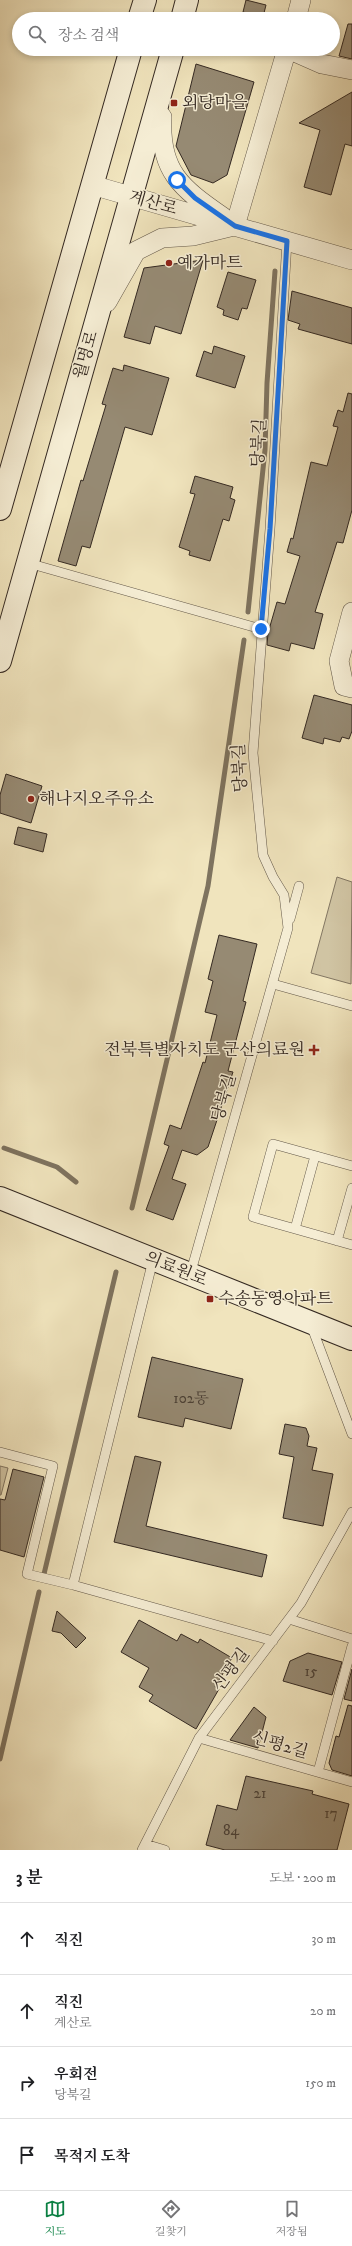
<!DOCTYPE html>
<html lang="ko">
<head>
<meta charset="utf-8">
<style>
	body { margin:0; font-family:"IM FELL DW Pica","Noto Serif KR",serif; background:#f6f6f6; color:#202124 }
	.stop { position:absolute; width:12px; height:12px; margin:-9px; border:3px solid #1a73e8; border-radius:50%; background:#fff }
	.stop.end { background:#1a73e8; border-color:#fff; box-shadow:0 1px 4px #0008 }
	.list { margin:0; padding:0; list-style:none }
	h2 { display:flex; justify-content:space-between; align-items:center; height:52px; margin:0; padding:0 16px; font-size:17px }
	h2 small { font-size:13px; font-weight:400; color:#757577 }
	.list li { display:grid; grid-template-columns:26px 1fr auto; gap:12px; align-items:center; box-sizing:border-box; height:72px; padding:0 16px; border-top:1px solid #e0e0e0 }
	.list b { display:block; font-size:15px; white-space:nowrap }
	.list p { margin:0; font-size:13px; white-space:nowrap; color:#757577 }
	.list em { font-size:13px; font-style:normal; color:#757577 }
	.icon { flex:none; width:22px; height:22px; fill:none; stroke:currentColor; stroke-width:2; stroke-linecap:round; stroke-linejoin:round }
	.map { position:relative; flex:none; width:352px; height:1850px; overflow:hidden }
	.search { position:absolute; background:#fff; box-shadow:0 2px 6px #0003; left:12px; right:12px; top:12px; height:44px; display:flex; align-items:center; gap:10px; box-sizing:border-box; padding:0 14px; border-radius:22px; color:#757577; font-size:15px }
	.sheet { height:340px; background:#fff }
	nav { display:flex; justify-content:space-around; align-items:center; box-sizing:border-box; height:56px; border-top:1px solid #e0e0e0; background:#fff; font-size:11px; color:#757577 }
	nav a { display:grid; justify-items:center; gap:2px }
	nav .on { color:#0b8043 }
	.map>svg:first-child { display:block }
	.green { fill:#d0c4a3; stroke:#827662 }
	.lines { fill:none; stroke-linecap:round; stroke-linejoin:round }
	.stream { stroke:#7e735f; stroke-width:5 }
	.building { fill:#968a73; stroke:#342922 }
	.lane-casing { stroke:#635849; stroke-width:10 }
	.street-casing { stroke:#635849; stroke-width:20 }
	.secondary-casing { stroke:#342922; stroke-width:24 }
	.lane { stroke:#f5edd4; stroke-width:9 }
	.street { stroke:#f5edd4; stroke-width:19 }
	.secondary { stroke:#f5edd4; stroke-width:22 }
	.route { stroke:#1a73e8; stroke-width:5 }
	.poi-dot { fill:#8f2418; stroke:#f5edd4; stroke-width:1.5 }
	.labels { text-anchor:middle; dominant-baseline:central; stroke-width:3; stroke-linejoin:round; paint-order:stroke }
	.number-label { font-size:15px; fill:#4c4136 }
	.poi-label { font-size:17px; fill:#342922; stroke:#f5edd4; text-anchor:start }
	.street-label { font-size:17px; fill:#342922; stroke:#f5edd4 }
</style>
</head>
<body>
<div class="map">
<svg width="352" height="1850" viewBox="0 0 352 1850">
	<rect width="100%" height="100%" fill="#f0e4bd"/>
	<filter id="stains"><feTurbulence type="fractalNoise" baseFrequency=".005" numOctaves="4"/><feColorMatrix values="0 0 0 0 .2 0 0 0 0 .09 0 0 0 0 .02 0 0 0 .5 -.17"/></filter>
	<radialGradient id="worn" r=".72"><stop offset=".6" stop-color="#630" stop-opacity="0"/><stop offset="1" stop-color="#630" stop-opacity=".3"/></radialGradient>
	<path class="green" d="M 337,877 L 352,882 L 351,984 L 311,973 Z
		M 0,1466 L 8,1468 L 1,1495 L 0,1495 Z"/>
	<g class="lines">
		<path class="stream" d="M 248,612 L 265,450 L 267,383 L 275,271
			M 4,1148 L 57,1167 L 76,1182
			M 132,1208 L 208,886 L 244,640
			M 44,1574 L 116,1272
			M 0,1759 L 39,1592"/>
	</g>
	<path class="building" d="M 246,0 L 266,5 L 263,17 L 243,12 Z
		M 348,24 L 352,24 L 352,59 L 339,56 Z
		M 196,64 L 254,82 L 227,175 L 213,183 L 191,175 L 176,146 Z
		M 352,92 L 352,146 L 345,144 L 331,195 L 304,187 L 320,130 L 299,123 Z
		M 203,260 L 181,334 L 155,326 L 150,344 L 124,337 L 144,268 Z
		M 228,272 L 256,280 L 247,309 L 242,308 L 238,320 L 223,315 L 224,310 L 217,307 Z
		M 292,291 L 352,308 L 352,344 L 298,329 L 300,324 L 288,320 Z
		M 214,346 L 245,356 L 235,388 L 196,376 L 204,351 L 212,354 Z
		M 124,365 L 169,378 L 152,435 L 125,427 L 90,548 L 82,546 L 76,566 L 58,561 L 81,480 L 83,481 L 106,405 L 102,404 L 113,368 L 123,371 Z
		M 348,393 L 352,394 L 352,510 L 343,543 L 337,542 L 315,612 L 323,614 L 314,649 L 291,643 L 289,651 L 267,645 L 268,633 L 277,602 L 285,604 L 300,556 L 287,552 L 291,538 L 293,539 L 311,462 L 327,466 L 338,427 L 333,426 L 338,410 L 343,412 Z
		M 195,476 L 233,487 L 230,498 L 235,500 L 229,521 L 223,519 L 210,561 L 189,555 L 190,551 L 179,547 L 195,494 L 190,493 Z
		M 314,695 L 352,705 L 352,731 L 349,739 L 342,737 L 340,742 L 324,738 L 323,744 L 302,738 Z
		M 6,774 L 42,786 L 31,823 L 0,813 L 0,795 Z
		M 18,827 L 47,834 L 43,852 L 14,844 Z
		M 219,935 L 257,944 L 243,1001 L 246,1002 L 228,1071 L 233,1072 L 208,1147 L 197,1155 L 182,1150 L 172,1179 L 186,1184 L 173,1220 L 146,1210 L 169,1146 L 164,1144 L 170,1125 L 181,1129 L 203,1062 L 205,1063 L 217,1015 L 205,1012 L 213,981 L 208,979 Z
		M 152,1357 L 243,1379 L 231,1429 L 185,1418 L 183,1427 L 138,1417 Z
		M 285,1424 L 306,1428 L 309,1436 L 307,1446 L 317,1448 L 312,1470 L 333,1474 L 323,1526 L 283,1518 L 294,1457 L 279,1454 Z
		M 135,1456 L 161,1462 L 146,1526 L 267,1555 L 262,1577 L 114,1542 Z
		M 13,1469 L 44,1477 L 24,1557 L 0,1550 L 0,1499 L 5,1500 Z
		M 57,1611 L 86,1638 L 76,1648 L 61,1633 L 52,1631 Z
		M 139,1620 L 177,1641 L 181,1634 L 198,1643 L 200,1639 L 232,1658 L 215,1687 L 219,1689 L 196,1729 L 149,1701 L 153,1695 L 139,1687 L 149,1668 L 121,1652 Z
		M 308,1653 L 342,1662 L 332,1695 L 283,1681 L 290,1661 Z
		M 352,1669 L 352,1701 L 344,1699 Z
		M 348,1705 L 352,1706 L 352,1776 L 332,1770 L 329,1763 L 336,1736 L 339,1737 Z
		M 254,1707 L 266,1717 L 258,1748 L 230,1740 Z
		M 246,1776 L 313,1791 L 312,1794 L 349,1804 L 337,1850 L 225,1850 L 206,1845 L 217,1805 L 237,1810 Z"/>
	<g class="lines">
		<defs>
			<path id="lane" d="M 28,563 L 261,629
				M 290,919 L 299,886
				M 273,984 L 352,1006
				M 352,1166 L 273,1144 L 253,1217 L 352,1245
				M 295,1229 L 315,1156
				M 337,1241 L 352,1188
				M 153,1260 L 73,1585 L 273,1641
				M 190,1275 L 288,928 L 284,895 L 273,877 L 263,855 L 253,753 L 270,529 L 287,241
				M 311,1325 L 352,1434
				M 0,1452 L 53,1466 L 27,1574 L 73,1585
				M 289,1619 L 352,1639
				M 199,1738 L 352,1782
				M 318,1772 L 352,1646
				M 145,1844 L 165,1850
				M 142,1850 L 199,1738 L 301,1603 L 352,1512"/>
			<path id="street" d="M 296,19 L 301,0
				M 288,49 L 322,64 L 352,70
				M 156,110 L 162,117 C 159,171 181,188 223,217
				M 92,185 L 352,260
				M 235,226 L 287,49
				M 107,302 L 136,251 L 162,238 L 193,236 L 234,226
				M 352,612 L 339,661 L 344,686 L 352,688"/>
			<path id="secondary" d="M 139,19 L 145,0
				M 182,19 L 187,0
				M 0,509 L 131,49
				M 0,661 L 173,49
				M 0,1198 L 352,1339"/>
		</defs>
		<use href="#lane" class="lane-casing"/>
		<use href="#street" class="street-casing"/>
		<use href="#secondary" class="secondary-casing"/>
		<use href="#lane" class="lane"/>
		<use href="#street" class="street"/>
		<use href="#secondary" class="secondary"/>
	</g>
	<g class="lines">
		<path class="route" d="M 177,180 L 195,198 L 235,226 L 287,241 L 270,529 L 261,629"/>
	</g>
	<g class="poi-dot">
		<rect x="170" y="99" width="8" height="8" rx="2"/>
		<circle cx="169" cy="263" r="4"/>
		<circle cx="31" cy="799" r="4"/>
		<path d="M312 1044h4v4h4v4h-4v4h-4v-4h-4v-4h4z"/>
		<rect x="206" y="1295" width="8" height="8" rx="2"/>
	</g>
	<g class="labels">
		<g class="number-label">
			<text x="191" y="1398">102동</text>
			<text x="311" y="1671">15</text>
			<text x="260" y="1793">21</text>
			<text x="331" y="1813">17</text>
			<text x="231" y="1830">84</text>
		</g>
		<g class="poi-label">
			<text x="182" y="103">외당마을</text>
			<text x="177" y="263">예가마트</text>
			<text x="39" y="799">해나지오주유소</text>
			<text x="305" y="1050" text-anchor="end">전북특별자치도 군산의료원</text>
			<text x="218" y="1299">수송동영아파트</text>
		</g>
		<g class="street-label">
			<text transform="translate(153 203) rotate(16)">계산로</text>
			<text transform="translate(86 355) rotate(-74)">월명로</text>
			<text transform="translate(259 443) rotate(-87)">당북길</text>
			<text transform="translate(240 768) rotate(-93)">당북길</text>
			<text transform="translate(224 1098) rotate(-74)">당북길</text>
			<text transform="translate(176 1269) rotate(22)">의료원로</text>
			<text transform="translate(231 1670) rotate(-53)">신평길</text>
			<text transform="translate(280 1745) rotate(16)">신평2길</text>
		</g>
	</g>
	<rect width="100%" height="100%" filter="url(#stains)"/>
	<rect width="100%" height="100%" fill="url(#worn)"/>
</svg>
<div class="stop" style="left:177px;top:180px"></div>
<div class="stop end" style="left:261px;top:629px"></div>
<div class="search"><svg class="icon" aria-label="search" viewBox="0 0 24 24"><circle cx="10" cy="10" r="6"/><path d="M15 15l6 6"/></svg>장소 검색</div>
</div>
<section class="sheet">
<h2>3 분<small>도보 · 200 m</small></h2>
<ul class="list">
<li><svg class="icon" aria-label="ahead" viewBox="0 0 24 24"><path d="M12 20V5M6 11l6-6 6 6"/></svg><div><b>직진</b></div><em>30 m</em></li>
<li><svg class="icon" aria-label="ahead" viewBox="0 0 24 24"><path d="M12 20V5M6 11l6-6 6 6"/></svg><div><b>직진</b><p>계산로</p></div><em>20 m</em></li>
<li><svg class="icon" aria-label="right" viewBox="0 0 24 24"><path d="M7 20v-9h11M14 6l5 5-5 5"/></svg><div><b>우회전</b><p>당북길</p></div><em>150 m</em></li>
<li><svg class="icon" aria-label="arrive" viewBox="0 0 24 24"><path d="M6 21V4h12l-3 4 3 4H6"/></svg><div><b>목적지 도착</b></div></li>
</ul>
</section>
<nav>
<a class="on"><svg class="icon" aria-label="map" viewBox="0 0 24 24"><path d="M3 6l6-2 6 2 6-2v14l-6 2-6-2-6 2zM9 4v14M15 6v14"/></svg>지도</a>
<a><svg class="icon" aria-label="directions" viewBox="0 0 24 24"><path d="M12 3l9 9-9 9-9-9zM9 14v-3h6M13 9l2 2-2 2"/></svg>길찾기</a>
<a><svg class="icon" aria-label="saved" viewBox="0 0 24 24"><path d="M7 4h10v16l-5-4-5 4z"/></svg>저장됨</a>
</nav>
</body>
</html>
